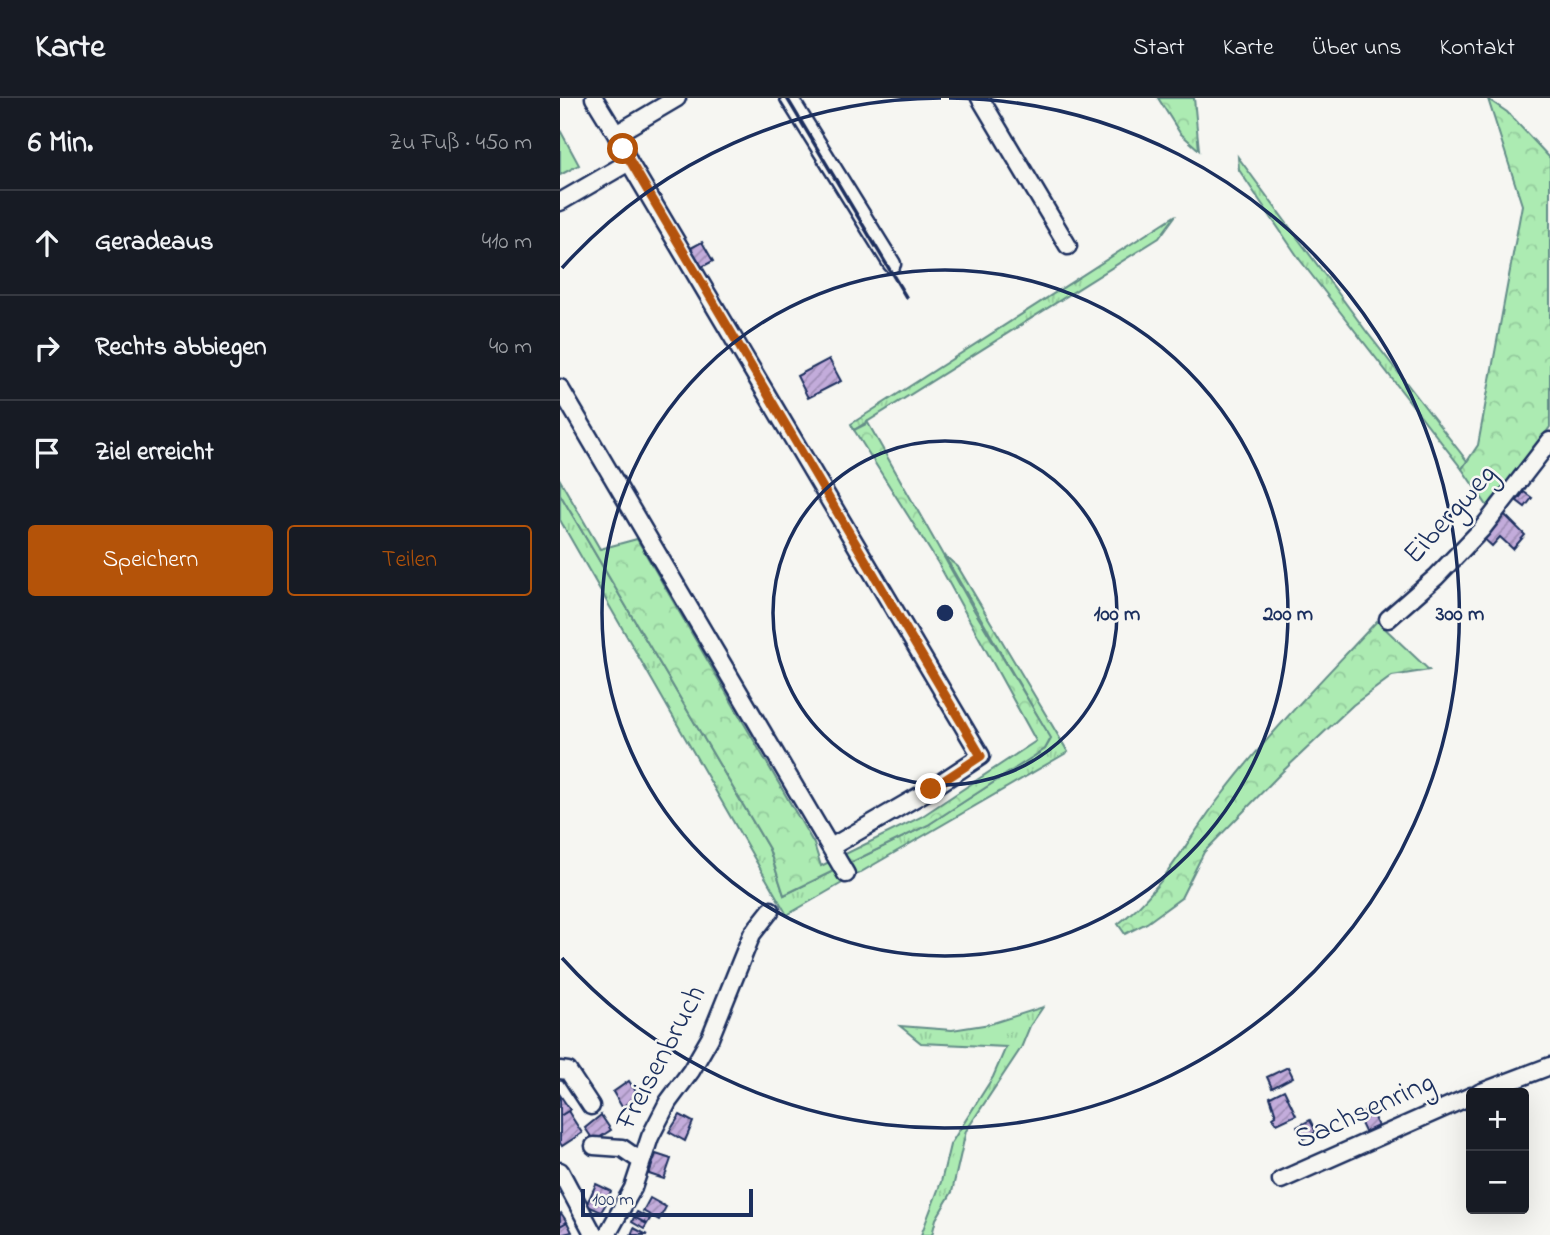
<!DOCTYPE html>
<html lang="de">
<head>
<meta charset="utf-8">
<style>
	body { margin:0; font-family:"Indie Flower",sans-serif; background:#242831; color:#f1f3f6 }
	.controls { position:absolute; right:21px; bottom:21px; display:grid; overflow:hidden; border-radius:7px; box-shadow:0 7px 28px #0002 }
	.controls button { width:63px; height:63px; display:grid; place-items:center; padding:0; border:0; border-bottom:2px solid #363941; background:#171b24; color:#f1f3f6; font:35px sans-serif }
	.scale { position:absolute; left:21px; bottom:18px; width:172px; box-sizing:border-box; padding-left:7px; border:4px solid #1b2f5e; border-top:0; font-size:19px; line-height:24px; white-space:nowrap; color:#1b2f5e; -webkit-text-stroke:5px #f6f6f2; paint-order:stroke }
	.stop { position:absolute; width:21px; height:21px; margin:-16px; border:5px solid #b45309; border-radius:50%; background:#fff }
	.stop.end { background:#b45309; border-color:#fff; box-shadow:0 2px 7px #0008 }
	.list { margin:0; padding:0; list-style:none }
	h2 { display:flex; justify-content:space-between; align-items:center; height:91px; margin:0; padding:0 28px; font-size:30px }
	h2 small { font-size:23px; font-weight:400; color:#9ea1a6 }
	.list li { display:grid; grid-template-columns:46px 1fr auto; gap:21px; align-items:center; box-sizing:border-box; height:105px; padding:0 28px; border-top:2px solid #363941 }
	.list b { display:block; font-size:26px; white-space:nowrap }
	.list em { font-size:23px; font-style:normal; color:#9ea1a6 }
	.actions { display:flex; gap:14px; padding:21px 28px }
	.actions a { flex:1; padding:16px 0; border:2px solid #b45309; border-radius:7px; text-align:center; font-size:24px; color:#b45309 }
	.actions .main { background:#b45309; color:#fff }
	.icon { flex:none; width:38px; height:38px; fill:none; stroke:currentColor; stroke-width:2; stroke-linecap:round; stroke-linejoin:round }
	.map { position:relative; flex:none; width:990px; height:1137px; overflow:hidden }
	header { display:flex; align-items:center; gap:42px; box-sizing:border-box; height:98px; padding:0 35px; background:#171b24; border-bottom:2px solid #363941 }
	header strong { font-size:33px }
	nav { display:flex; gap:38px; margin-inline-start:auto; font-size:24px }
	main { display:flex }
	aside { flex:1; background:#171b24 }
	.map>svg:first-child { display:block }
	.grass { fill:url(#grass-tufts); stroke:#648d88; stroke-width:2 }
	.forest { fill:url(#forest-crowns); stroke:#648d88; stroke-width:2 }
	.park { fill:#acebb2; stroke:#648d88; stroke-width:2 }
	.building { fill:url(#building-hatch); stroke:#1b2f5e; stroke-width:2 }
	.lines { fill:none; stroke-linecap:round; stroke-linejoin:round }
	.minor-casing { stroke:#1b2f5e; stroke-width:21 }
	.minor { stroke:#f6f6f2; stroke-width:16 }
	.rail { stroke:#1b2f5e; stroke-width:3.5 }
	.route { stroke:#b45309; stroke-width:9 }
	.ring { fill:none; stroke:#1b2f5e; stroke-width:3.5 }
	.labels { text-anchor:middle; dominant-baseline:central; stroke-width:5; stroke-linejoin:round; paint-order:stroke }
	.street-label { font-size:30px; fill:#1b2f5e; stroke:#f6f6f2 }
	.centre { fill:#1b2f5e; stroke:#f6f6f2; stroke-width:3.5 }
	.ring-label { font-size:21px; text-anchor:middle; font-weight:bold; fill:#1b2f5e; stroke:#f6f6f2; stroke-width:5; stroke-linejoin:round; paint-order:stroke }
</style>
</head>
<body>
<header>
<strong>Karte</strong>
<nav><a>Start</a><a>Karte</a><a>Über uns</a><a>Kontakt</a></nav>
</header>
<main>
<aside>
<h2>6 Min.<small>Zu Fuß · 450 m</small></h2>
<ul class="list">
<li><svg class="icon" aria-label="ahead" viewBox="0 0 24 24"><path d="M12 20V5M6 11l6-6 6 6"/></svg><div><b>Geradeaus</b></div><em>410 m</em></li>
<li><svg class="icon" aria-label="right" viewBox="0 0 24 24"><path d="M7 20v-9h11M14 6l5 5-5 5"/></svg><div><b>Rechts abbiegen</b></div><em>40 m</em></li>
<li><svg class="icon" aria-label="arrive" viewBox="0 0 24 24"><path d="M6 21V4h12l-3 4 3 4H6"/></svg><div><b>Ziel erreicht</b></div></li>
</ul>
<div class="actions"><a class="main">Speichern</a><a>Teilen</a></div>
</aside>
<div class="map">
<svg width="990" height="1137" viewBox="0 0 990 1137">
	<defs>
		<pattern id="grass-tufts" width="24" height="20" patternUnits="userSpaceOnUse" patternTransform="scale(1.75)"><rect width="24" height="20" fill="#acebb2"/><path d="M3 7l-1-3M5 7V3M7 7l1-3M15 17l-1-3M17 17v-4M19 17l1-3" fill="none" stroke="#93ca9c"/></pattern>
		<pattern id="forest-crowns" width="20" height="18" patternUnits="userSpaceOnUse" patternTransform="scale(1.75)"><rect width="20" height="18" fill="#acebb2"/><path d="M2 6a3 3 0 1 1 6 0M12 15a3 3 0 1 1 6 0" fill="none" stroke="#93ca9c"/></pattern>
		<pattern id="building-hatch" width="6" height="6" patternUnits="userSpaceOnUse" patternTransform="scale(1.75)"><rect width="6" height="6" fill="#c3acdb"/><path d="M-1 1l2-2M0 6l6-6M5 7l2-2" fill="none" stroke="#9e8cb5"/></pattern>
	</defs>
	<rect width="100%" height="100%" fill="#f6f6f2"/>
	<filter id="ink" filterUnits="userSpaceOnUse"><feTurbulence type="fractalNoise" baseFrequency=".0143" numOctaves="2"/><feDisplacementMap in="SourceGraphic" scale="14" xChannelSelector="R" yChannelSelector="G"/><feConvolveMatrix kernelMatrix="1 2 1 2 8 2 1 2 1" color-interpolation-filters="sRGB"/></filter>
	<g filter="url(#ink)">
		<path class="grass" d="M 678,59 L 806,233 L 907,363 L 902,371 L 740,162 L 679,72 Z
			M 616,117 L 599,140 L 294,332 L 291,326 Z
			M 0,396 L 209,751 L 224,797 L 368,727 L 485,651 L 491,641 L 384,457 L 398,469 L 508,654 L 227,817 L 0,422 Z
			M 483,909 L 470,928 L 461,950 L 406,1033 L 392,1094 L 376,1121 L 372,1137 L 361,1137 L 381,1084 L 390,1047 L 433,979 L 446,949 L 361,945 L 340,928 L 392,932 L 430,926 Z"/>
		<path class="forest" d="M 598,0 L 634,0 L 639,52 L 620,35 Z
			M 928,1 L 947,14 L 990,60 L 990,329 L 928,409 L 902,371 L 918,347 L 962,107 Z
			M 308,325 L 414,512 L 491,640 L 485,651 L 368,727 L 224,797 L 209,751 L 0,396 L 0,382 L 40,451 L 77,441 L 254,746 L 261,768 L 361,719 L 476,643 L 378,465 L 294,332 Z
			M 817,523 L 869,572 L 832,578 L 793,607 L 722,674 L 644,754 L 621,800 L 587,825 L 565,836 L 558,826 C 602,794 628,740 661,698 C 708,636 764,580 817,523 Z"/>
		<path class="park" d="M 0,32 L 19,67 L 0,77 Z"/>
		<path class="building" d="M 142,144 L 153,163 L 140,170 L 129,151 Z
			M 269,261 L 281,283 L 248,300 L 237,278 Z
			M 964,394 L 972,400 L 965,409 L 957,403 Z
			M 942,414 L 965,437 L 953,451 L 940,439 L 932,448 L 921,438 Z
			M 728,969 L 733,979 L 712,990 L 707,979 Z
			M 69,983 L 79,998 L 68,1008 L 67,1006 L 62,1009 L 53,994 Z
			M 724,992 L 736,1017 L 717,1026 L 713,1019 L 716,1017 L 710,999 Z
			M 0,997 L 10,1012 L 0,1018 Z
			M 810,1011 L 818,1028 L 805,1034 L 797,1017 Z
			M 8,1013 L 22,1035 L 2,1048 L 0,1045 L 0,1018 Z
			M 41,1017 L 51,1032 L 34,1043 L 25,1030 Z
			M 120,1017 L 133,1024 L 125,1043 L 109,1034 Z
			M 750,1022 L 756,1034 L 743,1041 L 737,1029 Z
			M 96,1056 L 111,1061 L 104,1081 L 89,1076 Z
			M 36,1086 L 51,1093 L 47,1104 L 31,1097 Z
			M 31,1097 L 47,1104 L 41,1114 L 26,1107 Z
			M 90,1100 L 106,1109 L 99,1122 L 83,1113 Z
			M 77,1114 L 90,1121 L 87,1126 L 74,1119 Z
			M 1,1115 L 7,1124 L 0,1128 L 0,1116 Z
			M 74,1119 L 87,1126 L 84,1131 L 72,1124 Z
			M 7,1124 L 12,1134 L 0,1137 L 0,1128 Z
			M 74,1130 L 87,1137 L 71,1137 Z"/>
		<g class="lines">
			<defs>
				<path id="minor" d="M 34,0 L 56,36 L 69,64 L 421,658 L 371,691 L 271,749
					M 229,0 L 332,166
					M 420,0 L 508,148
					M 56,36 L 117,0
					M 0,104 L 69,64
					M 0,290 L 286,776
					M 828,521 L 876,479 L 921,432 L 990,343
					M 0,972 L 8,973 L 31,1008
					M 919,995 L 990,968
					M 34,1048 L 62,1050 L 81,1063
					M 0,1073 L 34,1137
					M 721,1082 L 911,998
					M 47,1137 L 73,1090 L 90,1039 L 108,1004 L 131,973 L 150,940 L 192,836 L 211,812"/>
			</defs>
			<use href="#minor" class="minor-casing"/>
			<use href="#minor" class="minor"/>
			<path class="rail" d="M 227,0 L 346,199"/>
		</g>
	</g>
	<g class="lines" filter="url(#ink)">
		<path class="route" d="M 63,51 L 421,658 L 371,691"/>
	</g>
	<g class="ring">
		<circle cx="385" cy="515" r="172"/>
		<circle cx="385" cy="515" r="343"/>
		<path d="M2 170A515 515 0 0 1 381 0M389 0A515 515 0 1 1 2 860"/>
	</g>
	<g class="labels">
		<g class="street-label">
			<text transform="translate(891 417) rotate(-48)">Eibergweg</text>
			<text transform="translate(102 960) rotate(-62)">Freisenbruch</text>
			<text transform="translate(805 1014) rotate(-24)">Sachsenring</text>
		</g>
	</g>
	<circle cx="385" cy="515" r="10" class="centre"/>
	<g class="ring-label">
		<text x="557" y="522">100 m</text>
		<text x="728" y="522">200 m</text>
		<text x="900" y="522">300 m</text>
	</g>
</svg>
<div class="controls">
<button>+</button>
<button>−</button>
</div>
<div class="scale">100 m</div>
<div class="stop" style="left:63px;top:51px"></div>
<div class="stop end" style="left:371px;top:691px"></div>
</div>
</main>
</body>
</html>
